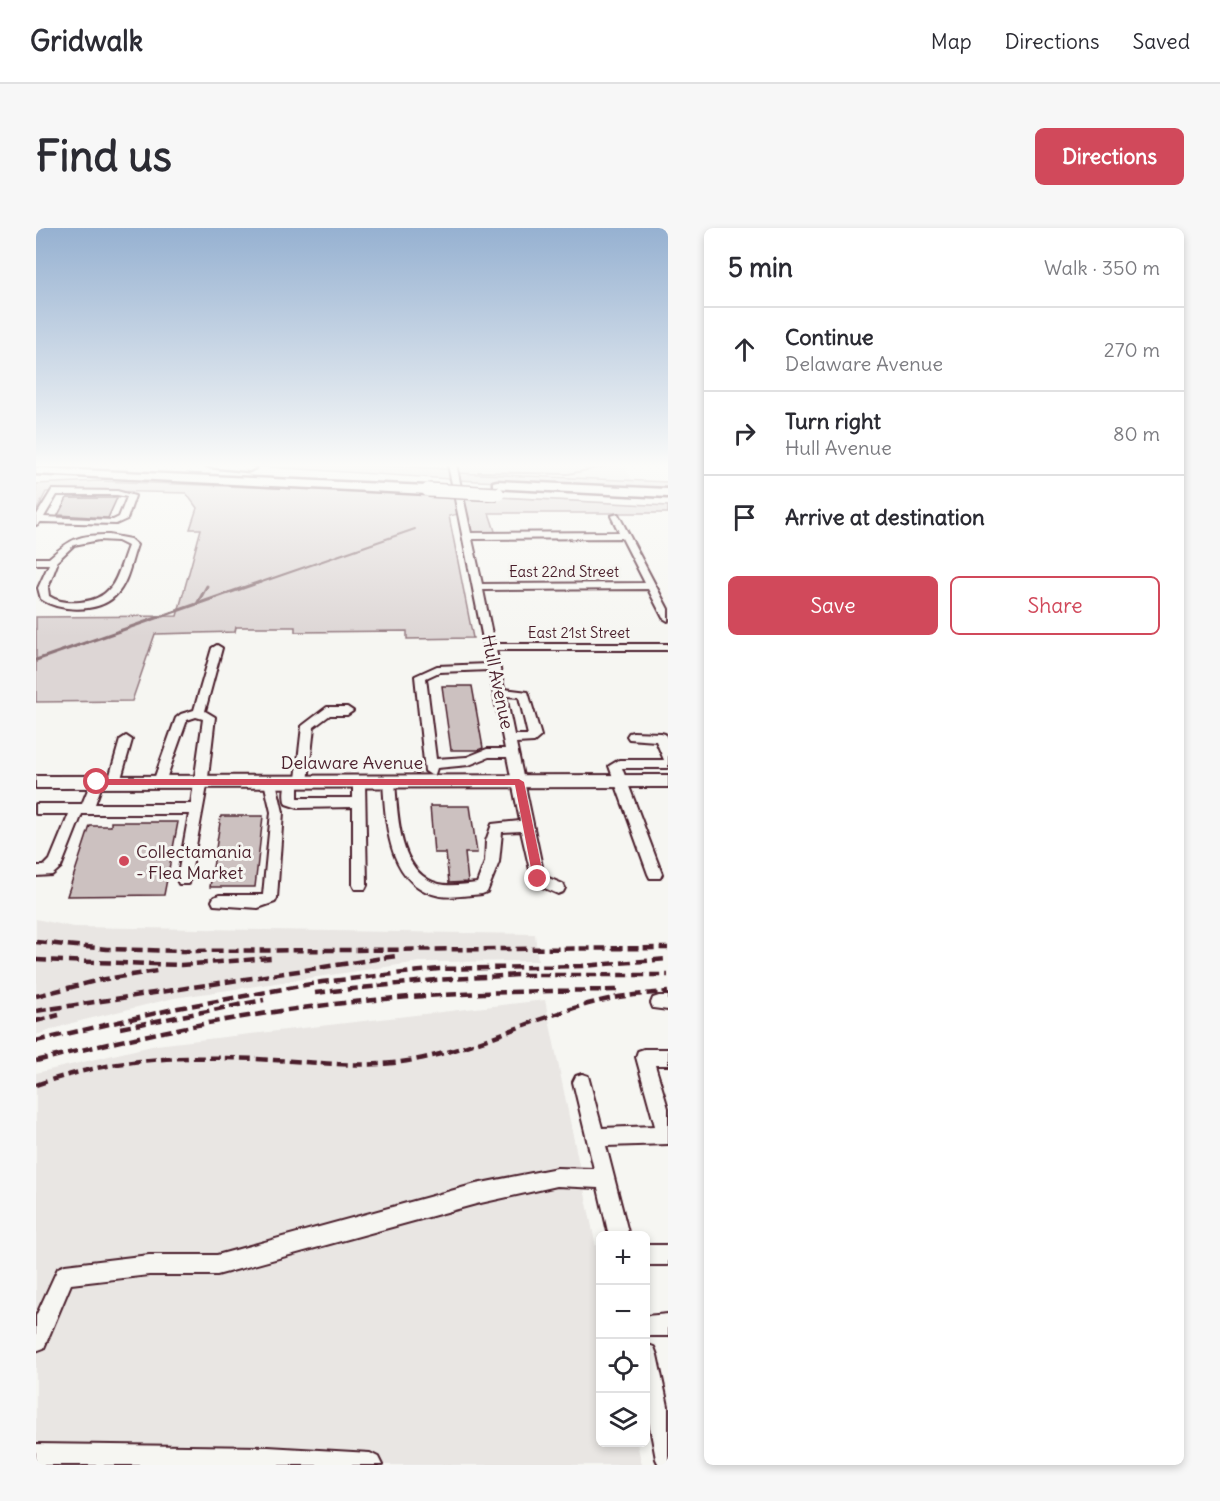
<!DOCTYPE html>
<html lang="en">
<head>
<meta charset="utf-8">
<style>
	body { margin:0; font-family:Delius,sans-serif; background:#f7f7f7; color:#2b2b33 }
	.controls { position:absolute; right:18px; bottom:18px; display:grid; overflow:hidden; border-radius:9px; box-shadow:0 3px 9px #0003 }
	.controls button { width:54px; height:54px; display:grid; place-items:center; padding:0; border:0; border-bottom:2px solid #e1e1e2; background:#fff; color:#2b2b33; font:30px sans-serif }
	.stop { position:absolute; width:18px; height:18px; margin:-14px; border:4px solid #d1495b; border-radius:50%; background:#fff }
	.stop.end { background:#d1495b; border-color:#fff; box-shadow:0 2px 6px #0008 }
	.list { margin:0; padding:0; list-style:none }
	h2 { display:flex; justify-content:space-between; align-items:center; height:78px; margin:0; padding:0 24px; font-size:26px }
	h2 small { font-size:20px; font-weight:400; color:#7c7c81 }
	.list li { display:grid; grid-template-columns:39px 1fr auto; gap:18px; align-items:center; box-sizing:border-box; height:84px; padding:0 24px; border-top:2px solid #e1e1e2 }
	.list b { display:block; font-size:22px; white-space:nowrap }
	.list p { margin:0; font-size:20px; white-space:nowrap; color:#7c7c81 }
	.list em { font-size:20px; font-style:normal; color:#7c7c81 }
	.actions { display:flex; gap:12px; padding:18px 24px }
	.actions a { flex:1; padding:14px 0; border:2px solid #d1495b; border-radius:9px; text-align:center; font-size:21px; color:#d1495b }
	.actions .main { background:#d1495b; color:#fff }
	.icon { flex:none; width:33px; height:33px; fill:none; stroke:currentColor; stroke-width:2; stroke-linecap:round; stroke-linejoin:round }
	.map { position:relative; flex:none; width:632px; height:1237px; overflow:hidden; border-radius:9px }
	header { display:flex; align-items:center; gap:36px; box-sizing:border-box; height:84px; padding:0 30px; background:#fff; border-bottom:2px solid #e1e1e2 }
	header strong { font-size:28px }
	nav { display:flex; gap:33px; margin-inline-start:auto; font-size:21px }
	.intro { display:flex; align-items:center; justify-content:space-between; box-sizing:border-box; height:144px; padding:0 36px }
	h1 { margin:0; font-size:42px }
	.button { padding:15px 27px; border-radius:9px; background:#d1495b; color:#fff; font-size:21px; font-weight:700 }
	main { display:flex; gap:36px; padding:0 36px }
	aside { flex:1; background:#fff; border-radius:9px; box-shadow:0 3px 9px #0003 }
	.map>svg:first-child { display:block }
	.built { fill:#e9e6e3 }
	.green { fill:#ddd6d5; stroke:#947a80; stroke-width:1.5 }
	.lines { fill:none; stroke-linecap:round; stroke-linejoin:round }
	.stream-far1 { stroke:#8e747a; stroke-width:2 }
	.stream { stroke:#8e747a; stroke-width:3 }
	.building { fill:#ccc1c0; stroke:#4a1f2b; stroke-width:1.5 }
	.minor-casing { stroke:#4a1f2b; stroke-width:4 }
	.major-casing { stroke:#4a1f2b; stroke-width:4 }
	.highway-casing { stroke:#4a1f2b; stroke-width:5 }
	.minor { fill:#f6f6f2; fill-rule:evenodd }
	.major { fill:#f6f6f2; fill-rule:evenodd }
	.highway { fill:#f6f6f2; fill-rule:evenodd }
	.rail { stroke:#4a1f2b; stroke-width:4.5; stroke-dasharray:11 5; stroke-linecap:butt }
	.highway-bridge-casing { stroke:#4a1f2b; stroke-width:16; stroke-linecap:butt }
	.highway-bridge { stroke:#f6f6f2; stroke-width:13 }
	.route { fill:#d1495b }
	.poi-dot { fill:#d1495b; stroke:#f6f6f2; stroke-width:2 }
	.labels { text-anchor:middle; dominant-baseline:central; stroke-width:6; stroke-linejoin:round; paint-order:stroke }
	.far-street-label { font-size:15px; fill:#4a1f2b; stroke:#f6f6f2 }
	.street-label { font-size:18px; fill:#4a1f2b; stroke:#f6f6f2 }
	.poi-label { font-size:18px; fill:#4a1f2b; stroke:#f6f6f2; text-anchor:start }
</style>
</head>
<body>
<header>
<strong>Gridwalk</strong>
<nav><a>Map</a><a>Directions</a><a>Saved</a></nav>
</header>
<div class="intro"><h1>Find us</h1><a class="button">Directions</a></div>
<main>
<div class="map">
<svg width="632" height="1237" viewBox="0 0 632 1237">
	<rect width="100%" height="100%" fill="#f6f6f2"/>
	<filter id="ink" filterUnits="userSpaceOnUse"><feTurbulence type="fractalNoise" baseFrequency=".0167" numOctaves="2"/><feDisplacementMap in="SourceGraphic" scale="12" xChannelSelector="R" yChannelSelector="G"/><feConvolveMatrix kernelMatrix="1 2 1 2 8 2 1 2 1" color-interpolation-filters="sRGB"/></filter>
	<g filter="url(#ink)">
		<path class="built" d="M 422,236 L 588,236 L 596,252 L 425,245 Z
			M 0,691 L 37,699 L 499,706 L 502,733 L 383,734 L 138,770 L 36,795 L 0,807 Z
			M 509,772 L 564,1038 L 564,1214 L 601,1215 L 606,1237 L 0,1237 L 0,845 L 120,817 Z"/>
		<path class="green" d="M 188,236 L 319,236 L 413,241 L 414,251 Z
			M 420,245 L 632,254 L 632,262 L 421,252 Z
			M 63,253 L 418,267 L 422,286 L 413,288 L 437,410 L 371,411 L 371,403 L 259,404 L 259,399 L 200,399 L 199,404 L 119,406 L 96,473 L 0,474 L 0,389 L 141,388 L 165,301 L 154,301 L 161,280 L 150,265 L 29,262 L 27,264 L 10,264 L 0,284 L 0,256 Z
			M 425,267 L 632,278 L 632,285 L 453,285 L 460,306 L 435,306 Z"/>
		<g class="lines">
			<path class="stream-far1" d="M 442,244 L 532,246 L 581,236
				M 220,356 L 379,301"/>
			<path class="stream" d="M 161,376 L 171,358
				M 0,432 L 224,354"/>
		</g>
		<path class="building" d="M 31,270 L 81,270 L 72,290 L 22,287 Z
			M 406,458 L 436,458 L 447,520 L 442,522 L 415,522 Z
			M 394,578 L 434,578 L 441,625 L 429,625 L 432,654 L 413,655 L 410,625 L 398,625 Z
			M 185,588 L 227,588 L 219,659 L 174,659 Z
			M 75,594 L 142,594 L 128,667 L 31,668 L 54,598 L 75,598 Z"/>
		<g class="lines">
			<defs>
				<path id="minor" d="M 412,236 L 420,236 L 435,305 L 583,304 L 575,288 L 582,286 L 632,381 L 632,393 L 627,390 L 612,361 L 447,362 L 458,416 L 632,416 L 632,422 L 460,422 L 468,461 L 492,464 L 505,508 L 498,514 L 480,515 L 508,648 L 527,656 L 529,660 L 527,664 L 522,666 L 497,655 L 485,603 L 466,604 L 463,634 L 451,664 L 446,666 C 433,667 418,670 404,668 C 352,657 350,598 347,554 L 353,550 L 359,554 C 362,588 362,645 403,656 C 415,659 429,656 441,655 L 449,634 L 450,613 L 456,596 L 484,593 L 471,529 L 453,529 L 433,537 L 401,540 L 399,546 L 395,547 L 389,543 L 379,448 L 401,438 L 452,436 ZM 586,310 L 609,355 L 446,356 L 436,311 ZM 453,442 L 469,521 L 451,521 L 431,529 L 400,531 L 390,450 L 403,444 ZM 470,468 L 483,469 L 492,507 L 478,507 Z
					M 16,262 L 81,263 L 99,268 L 91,291 L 80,296 L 5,294 L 0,297 L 0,288 ZM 21,267 L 81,267 L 91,269 L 83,289 L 77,292 L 8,289 Z
					M 73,307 L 94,311 L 101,317 C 95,333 92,356 79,368 C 62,385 23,384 5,371 L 2,360 L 13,336 L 0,336 L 0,330 L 13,330 C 36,310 42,307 73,307 ZM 63,312 L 82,313 L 92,318 C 81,346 80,371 44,374 C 33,375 22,374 13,368 L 12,360 L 21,336 L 20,334 L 38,317 Z
					M 181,417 L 186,420 L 169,483 L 179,489 L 171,558 L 153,656 L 143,656 L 141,652 L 153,586 L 46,586 L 25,639 L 16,647 L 0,648 L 0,638 L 8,638 L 14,632 L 33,586 L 0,586 L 0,576 L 46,576 L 55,554 L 61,550 L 67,554 L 59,576 L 155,576 L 167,491 L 160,489 L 151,492 L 129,554 L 123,558 L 117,554 L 140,490 L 145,486 L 158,482 L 176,420 Z
					M 291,479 L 311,479 L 317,483 L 311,487 L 294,487 L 278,499 L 272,554 L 270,557 L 262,557 L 262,570 L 317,570 L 317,554 L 323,550 L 327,551 L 329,554 L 331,657 L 329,661 L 319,661 L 317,657 L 317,579 L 262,580 L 250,576 C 247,570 248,557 252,551 L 260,551 L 266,498 Z
					M 597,504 L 625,505 L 629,506 L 632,512 L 632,540 L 586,540 L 626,646 L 624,650 L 614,650 L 612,646 L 573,538 L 583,532 L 628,532 L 620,513 L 593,511 L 591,508 L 593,505 Z
					M 90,508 L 96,512 L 84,554 L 78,558 L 74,557 L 72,554 L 84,512 Z
					M 234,550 L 240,554 L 247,584 L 241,670 L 239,674 L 222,680 L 178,677 L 176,673 L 178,669 L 183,667 L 227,667 L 235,584 L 228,554 Z
					M 623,768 L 632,768 L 632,782 L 617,780 L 615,775 L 617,770 Z
					M 608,821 L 632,821 L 632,837 L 619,837 L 632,880 L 632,916 L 570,918 L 593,1008 L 573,1008 L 562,960 L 521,958 L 440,976 L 181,1047 L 113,1047 L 35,1056 L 8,1120 L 0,1123 L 0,1088 L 22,1040 L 29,1037 L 113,1027 L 181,1027 L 440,956 L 521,940 L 558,941 L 537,854 L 540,848 L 546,846 L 552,848 L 566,900 L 619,898 L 600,829 L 602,823 Z
					M 610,1017 L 632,1017 L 632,1037 L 610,1037 Z
					M 632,1086 L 632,1108 L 610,1108 L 610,1088 Z
					M 610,1116 L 618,1119 L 621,1127 L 632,1178 L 632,1237 L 623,1237 L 620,1231 L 610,1178 Z
					M 0,1216 L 232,1219 L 334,1225 L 342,1229 L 346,1237 L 0,1237 Z"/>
				<path id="major" d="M 632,547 L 632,559 L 0,560 L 0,548 Z"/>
				<path id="highway" d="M 168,236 L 210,236 L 219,240 L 213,243 L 174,239 Z
					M 0,240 L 392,258 L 398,262 L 392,266 L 0,246 Z
					M 461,253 L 632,261 L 632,269 L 457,260 L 457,254 Z"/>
			</defs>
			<use href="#minor" class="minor-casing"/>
			<use href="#major" class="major-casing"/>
			<use href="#highway" class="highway-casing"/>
			<use href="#minor" class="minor"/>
			<use href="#major" class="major"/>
			<use href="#highway" class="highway"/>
			<path class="rail" d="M 0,714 L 71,721 L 144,723 L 632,720
				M 0,732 L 145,737 L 235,730
				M 279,765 L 399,752 L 481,747 L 632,747
				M 0,768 L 64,752 L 121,743
				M 0,783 L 360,728
				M 0,793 L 23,787
				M 84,800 L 228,772
				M 0,813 L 142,780 L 286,754 L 403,741 L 546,738 L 632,731
				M 0,833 C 101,808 204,786 308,775 C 399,765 490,763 581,762
				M 0,857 C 83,828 151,827 238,832 C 280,834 323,840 365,834 C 431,825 491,792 556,775 C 580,768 606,766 632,764"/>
			<defs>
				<path id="highway-bridge" d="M 392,262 L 462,266"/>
			</defs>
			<use href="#highway-bridge" class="highway-bridge-casing"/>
			<use href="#highway-bridge" class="highway-bridge"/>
		</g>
	</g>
	<linearGradient id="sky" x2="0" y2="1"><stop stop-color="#96b1d1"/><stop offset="0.58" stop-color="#fbfbf9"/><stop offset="1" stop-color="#fbfbf9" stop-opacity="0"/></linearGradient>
	<rect width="632" height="409" fill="url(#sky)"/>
	<path class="route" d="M 61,551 L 483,551 L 488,554 L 508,651 L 502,654 L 497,651 L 479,557 L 61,557 L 56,554 Z"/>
	<circle class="poi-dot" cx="88" cy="633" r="6"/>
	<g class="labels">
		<g class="far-street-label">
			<text x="528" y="343">East 22nd Street</text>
			<text x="543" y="404">East 21st Street</text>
		</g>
		<g class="street-label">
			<text transform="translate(462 454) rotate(78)">Hull Avenue</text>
			<text x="316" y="534">Delaware Avenue</text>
		</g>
		<g class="poi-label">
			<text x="100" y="623">Collectamania<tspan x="100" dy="21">- Flea Market</tspan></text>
		</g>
	</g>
</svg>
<div class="controls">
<button>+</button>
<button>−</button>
<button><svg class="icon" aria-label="locate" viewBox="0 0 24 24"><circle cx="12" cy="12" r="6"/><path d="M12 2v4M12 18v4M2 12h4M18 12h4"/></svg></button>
<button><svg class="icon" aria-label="layers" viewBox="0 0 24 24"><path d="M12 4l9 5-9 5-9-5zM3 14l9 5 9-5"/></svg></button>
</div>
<div class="stop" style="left:61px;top:554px"></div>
<div class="stop end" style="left:502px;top:651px"></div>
</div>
<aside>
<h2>5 min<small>Walk · 350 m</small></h2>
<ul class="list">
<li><svg class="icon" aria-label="ahead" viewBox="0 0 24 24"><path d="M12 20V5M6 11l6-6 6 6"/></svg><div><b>Continue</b><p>Delaware Avenue</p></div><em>270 m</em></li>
<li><svg class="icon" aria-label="right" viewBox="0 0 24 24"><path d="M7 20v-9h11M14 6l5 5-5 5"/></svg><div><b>Turn right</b><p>Hull Avenue</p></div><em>80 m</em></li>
<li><svg class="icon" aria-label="arrive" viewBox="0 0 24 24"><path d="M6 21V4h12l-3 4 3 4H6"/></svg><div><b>Arrive at destination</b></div></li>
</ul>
<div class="actions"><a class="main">Save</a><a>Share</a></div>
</aside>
</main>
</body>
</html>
